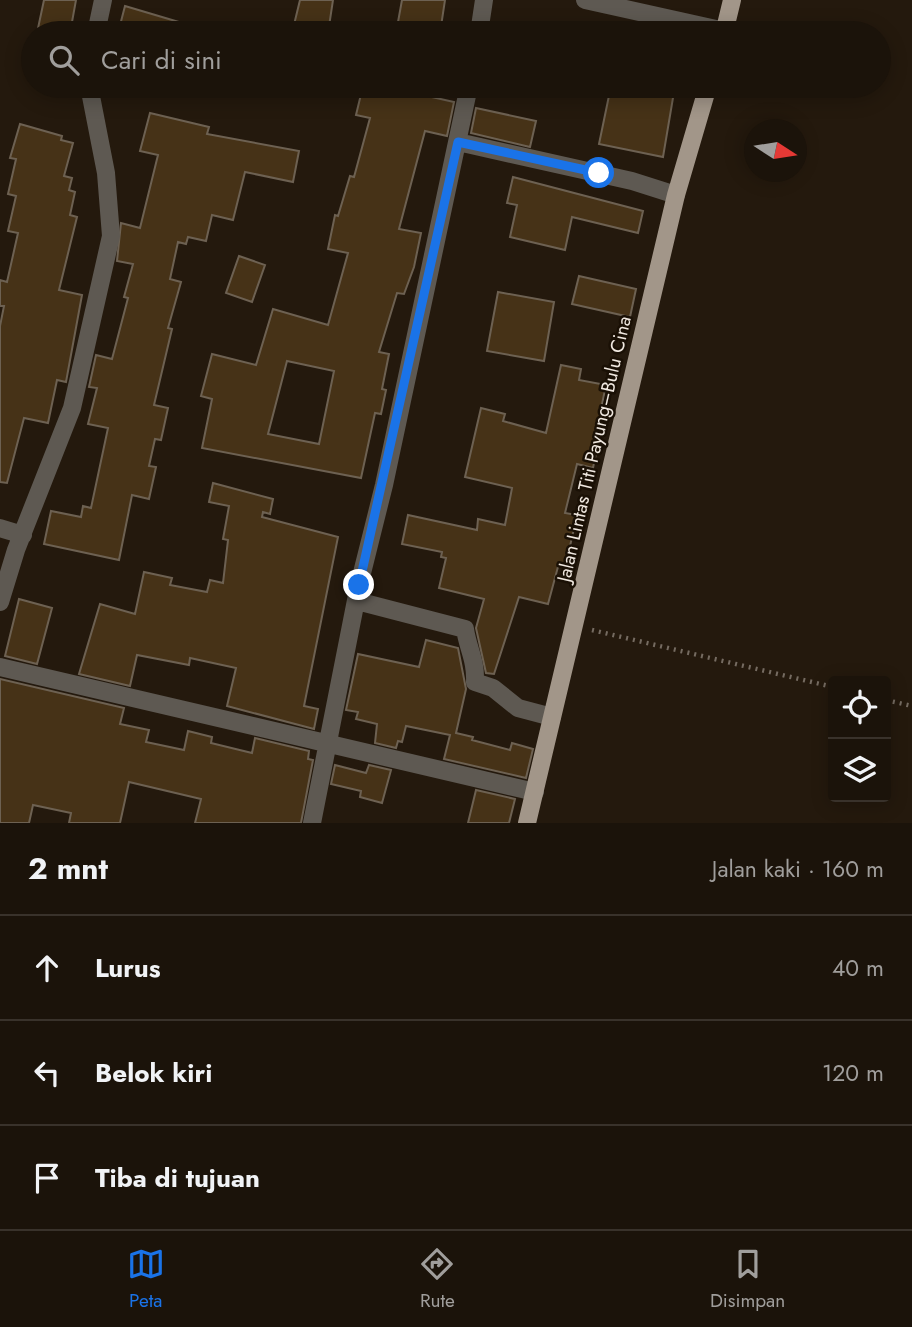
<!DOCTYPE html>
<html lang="id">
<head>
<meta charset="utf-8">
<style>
	body { margin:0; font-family:Jost,sans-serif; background:#282018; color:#f1f3f6 }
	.controls { position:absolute; right:21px; bottom:21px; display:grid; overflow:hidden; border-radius:7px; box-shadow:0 4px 18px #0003 }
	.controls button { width:63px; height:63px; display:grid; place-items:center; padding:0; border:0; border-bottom:2px solid #39322b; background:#1b130a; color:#f1f3f6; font:35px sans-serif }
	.compass { position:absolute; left:744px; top:119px; width:63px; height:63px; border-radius:50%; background:#1b130a; box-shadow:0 4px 18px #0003; rotate:102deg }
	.stop { position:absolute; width:21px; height:21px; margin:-16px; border:5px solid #1a73e8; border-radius:50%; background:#fff }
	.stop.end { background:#1a73e8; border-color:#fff; box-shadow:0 2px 7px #0008 }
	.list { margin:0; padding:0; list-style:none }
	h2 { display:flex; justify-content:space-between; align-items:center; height:91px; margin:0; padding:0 28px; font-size:30px }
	h2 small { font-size:23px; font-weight:400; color:#a09e9c }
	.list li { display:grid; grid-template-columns:46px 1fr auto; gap:21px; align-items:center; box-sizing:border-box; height:105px; padding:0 28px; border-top:2px solid #39322b }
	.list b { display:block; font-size:26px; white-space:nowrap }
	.list em { font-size:23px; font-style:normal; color:#a09e9c }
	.icon { flex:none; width:38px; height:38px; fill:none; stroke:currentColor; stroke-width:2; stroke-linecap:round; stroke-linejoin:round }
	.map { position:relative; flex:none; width:912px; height:823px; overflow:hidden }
	.search { position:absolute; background:#1b130a; box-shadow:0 4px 18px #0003; left:21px; right:21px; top:21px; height:77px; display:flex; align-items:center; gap:18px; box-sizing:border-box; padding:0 24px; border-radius:38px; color:#a09e9c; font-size:26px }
	.sheet { height:406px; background:#1b130a }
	nav { display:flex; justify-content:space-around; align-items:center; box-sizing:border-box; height:98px; border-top:2px solid #39322b; background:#1b130a; font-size:19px; color:#a09e9c }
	nav a { display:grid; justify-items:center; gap:4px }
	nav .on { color:#1a73e8 }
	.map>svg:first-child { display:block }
	.building { fill:#463217; stroke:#6d6152; stroke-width:2; fill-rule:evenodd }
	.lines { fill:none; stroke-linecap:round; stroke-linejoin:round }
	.path { stroke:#756b61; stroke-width:4.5; stroke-dasharray:2 5; stroke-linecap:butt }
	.minor { stroke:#5e5952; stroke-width:18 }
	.primary { stroke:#a29689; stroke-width:18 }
	.route { stroke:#1a73e8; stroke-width:9 }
	.labels { text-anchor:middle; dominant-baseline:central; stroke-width:5; stroke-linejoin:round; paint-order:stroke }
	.street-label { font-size:19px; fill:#f0e8e0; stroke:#1a1005 }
</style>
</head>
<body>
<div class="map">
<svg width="912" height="823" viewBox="0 0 912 823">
	<rect width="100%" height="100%" fill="#24190d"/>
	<path class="building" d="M 44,0 L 76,0 L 70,33 L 37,33 Z
		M 300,0 L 333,0 L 328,33 L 292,33 Z
		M 402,0 L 445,0 L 440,33 L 396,33 Z
		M 125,6 L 199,28 L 198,33 L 118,33 Z
		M 363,86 L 383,86 L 454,102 L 447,136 L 425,131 L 399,229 L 421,233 L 414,267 L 404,294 L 397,293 L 379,352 L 389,354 L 382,389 L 386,390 L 381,414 L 375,413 L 361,478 L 202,448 L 212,399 L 201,396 L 212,354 L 256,365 L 273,309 L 328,325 L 348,253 L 328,249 L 335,215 L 338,216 L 350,176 L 354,177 L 370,118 L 356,115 ZM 287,361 L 334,371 L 319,444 L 268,434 Z
		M 611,86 L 675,86 L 663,157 L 599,144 Z
		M 476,108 L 536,121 L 530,147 L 471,133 Z
		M 150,113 L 209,127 L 207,134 L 299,151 L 293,182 L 245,172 L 233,220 L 212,215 L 206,241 L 188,237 L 186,244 L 178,242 L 170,279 L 181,282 L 168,328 L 172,329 L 154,405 L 168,408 L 161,440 L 155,439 L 149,466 L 156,467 L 149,499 L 132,495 L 119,560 L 44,544 L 51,511 L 81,517 L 83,506 L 91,508 L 108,428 L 88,424 L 97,388 L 89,387 L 96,355 L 112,359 L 128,298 L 124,297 L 133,264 L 117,261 L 121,223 L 140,228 L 158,155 L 140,151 Z
		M 20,124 L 62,136 L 61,140 L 73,143 L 64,176 L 72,178 L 69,190 L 75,192 L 70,215 L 77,217 L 59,290 L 82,295 L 66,382 L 57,380 L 48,423 L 24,418 L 7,483 L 0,482 L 0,326 L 4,306 L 0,306 L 0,280 L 7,282 L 18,233 L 8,231 L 16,196 L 8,194 L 16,159 L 10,158 Z
		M 513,177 L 643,211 L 638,233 L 572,217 L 565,250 L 510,237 L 517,205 L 507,203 Z
		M 239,256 L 265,265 L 252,302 L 226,293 Z
		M 579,276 L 636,289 L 630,317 L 572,304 Z
		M 498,292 L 554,302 L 544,361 L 487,351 Z
		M 561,365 L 581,369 L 579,380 L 606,385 L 600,414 L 604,415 L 593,468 L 577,464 L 565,513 L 577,515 L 566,564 L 559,563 L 548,604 L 519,597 L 494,674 L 486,673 L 476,628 L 484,599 L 439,588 L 446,558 L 441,557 L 442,552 L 402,544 L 408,515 L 477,530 L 478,519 L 505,525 L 512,488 L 465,477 L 481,408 L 505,414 L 503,421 L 546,433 Z
		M 213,483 L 273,499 L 270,514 L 263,512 L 262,517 L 338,537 L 304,706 L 318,709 L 314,729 L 227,706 L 236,668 L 190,658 L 189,665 L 137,655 L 130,686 L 79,674 L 100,604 L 135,614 L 144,572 L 172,578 L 170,585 L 207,592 L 210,580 L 223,583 L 228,540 L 223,539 L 229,506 L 209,502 Z
		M 19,599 L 52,608 L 37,664 L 5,656 Z
		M 426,640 L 458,648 L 466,689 L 456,733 L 473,737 L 472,740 L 510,750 L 512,743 L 533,749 L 526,778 L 444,759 L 450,735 L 406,726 L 402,742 L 398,741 L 396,748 L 375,743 L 377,724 L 356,719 L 358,712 L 346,710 L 358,654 L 419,667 Z
		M 0,679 L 124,708 L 120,724 L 149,730 L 146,742 L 184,750 L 188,731 L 212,737 L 211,743 L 252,753 L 255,738 L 309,751 L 308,759 L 313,760 L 301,823 L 195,823 L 201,799 L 129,782 L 120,823 L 69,823 L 71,813 L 33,805 L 29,823 L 0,823 Z
		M 335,765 L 366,773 L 369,765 L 391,770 L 382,803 L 360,797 L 361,791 L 331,784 Z
		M 476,790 L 515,799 L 509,823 L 468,823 Z"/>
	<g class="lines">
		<path class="path" d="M 592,630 L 833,687
			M 886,700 L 912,706"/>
		<path class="minor" d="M 585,0 L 725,31
			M 96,33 L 103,0
			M 479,33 L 484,0
			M 458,142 L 632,181 L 676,195
			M 0,528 L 23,535
			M 357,601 L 465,629 C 468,649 476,660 475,682 L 493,688 L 518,708 L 552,717
			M 0,602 L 16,550 L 72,408 L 111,236 L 106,173 L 89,86
			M 0,667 L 535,792
			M 312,823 L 359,585 L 384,485 L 469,86"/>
		<path class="primary" d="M 724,33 L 732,0
			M 527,823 L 676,195 L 708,86"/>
	</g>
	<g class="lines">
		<path class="route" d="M 359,585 L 458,142 L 599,173"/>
	</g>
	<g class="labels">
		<g class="street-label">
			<text transform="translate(594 449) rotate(-77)">Jalan Lintas Titi Payung–Bulu Cina</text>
		</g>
	</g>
</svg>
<div class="controls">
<button><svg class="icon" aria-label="locate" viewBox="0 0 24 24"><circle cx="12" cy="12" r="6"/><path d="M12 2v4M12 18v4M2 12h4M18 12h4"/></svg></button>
<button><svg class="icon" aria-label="layers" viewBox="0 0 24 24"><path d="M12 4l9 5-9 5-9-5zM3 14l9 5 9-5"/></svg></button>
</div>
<svg class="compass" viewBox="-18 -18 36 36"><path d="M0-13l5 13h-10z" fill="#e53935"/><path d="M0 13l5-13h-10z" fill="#a09e9c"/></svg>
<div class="stop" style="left:599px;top:173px"></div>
<div class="stop end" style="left:359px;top:585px"></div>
<div class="search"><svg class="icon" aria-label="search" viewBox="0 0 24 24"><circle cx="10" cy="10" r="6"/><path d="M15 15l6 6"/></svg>Cari di sini</div>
</div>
<section class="sheet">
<h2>2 mnt<small>Jalan kaki · 160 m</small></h2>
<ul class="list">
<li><svg class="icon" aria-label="ahead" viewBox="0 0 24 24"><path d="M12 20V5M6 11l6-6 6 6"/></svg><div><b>Lurus</b></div><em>40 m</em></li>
<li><svg class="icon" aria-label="left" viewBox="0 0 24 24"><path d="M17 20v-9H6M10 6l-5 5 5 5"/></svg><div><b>Belok kiri</b></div><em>120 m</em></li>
<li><svg class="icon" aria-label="arrive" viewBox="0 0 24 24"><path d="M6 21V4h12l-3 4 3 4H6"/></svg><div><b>Tiba di tujuan</b></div></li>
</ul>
</section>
<nav>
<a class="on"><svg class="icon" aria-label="map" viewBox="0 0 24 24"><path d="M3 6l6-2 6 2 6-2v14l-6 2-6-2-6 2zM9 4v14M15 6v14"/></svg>Peta</a>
<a><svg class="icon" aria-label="directions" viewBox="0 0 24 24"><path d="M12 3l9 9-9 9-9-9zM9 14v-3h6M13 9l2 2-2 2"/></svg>Rute</a>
<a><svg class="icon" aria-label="saved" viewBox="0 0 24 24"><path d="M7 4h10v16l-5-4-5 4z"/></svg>Disimpan</a>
</nav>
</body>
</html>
